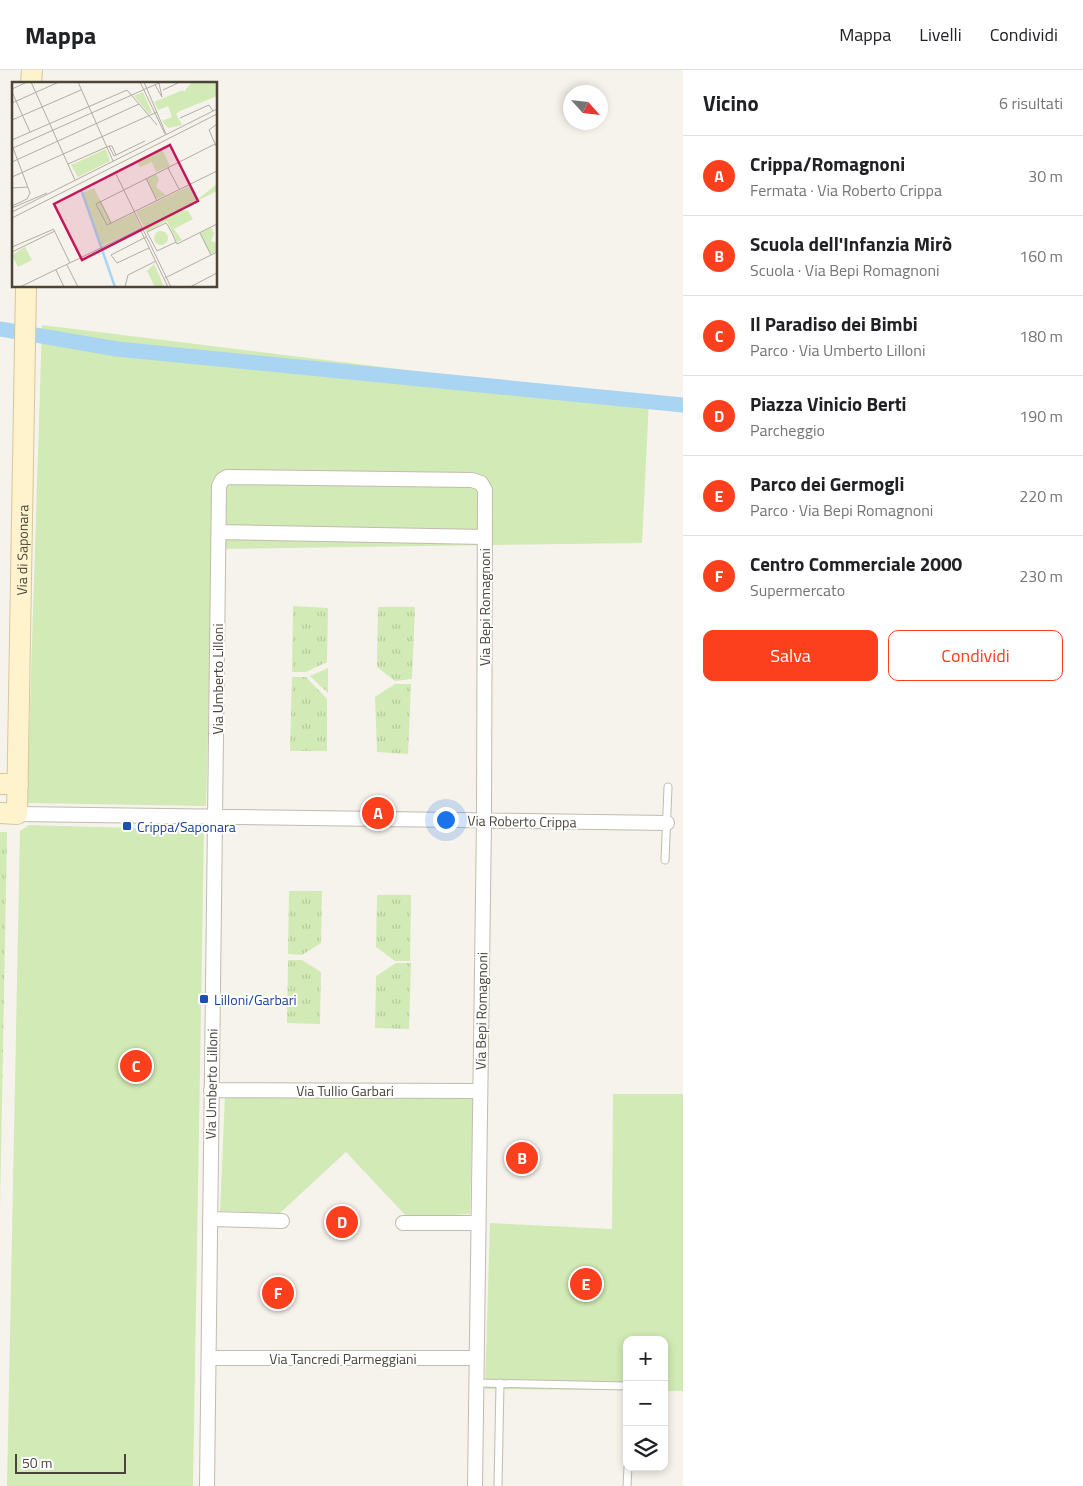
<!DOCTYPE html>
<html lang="it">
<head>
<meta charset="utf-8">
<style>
	body { margin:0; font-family:"Titillium Web",sans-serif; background:#f2f2f2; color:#202124 }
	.controls { position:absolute; right:15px; bottom:15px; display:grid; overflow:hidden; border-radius:10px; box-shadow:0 2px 8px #0003 }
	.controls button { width:45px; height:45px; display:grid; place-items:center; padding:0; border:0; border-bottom:1px solid #e0e0e0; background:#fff; color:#202124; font:25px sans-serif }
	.compass { position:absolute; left:563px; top:15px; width:45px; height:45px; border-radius:50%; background:#fff; box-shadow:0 2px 8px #0003; rotate:117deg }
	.scale { position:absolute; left:15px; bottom:12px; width:111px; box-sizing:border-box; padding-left:5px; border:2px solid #4b4439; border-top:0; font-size:14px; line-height:18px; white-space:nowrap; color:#4b4439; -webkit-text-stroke:4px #fff; paint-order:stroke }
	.you { position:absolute; left:445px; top:749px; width:18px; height:18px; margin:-12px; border:4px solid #fff; border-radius:50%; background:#1a73e8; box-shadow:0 0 0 8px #1a73e833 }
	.badge { display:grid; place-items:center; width:32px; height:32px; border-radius:50%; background:#fc3f1d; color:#fff; font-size:16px; font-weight:700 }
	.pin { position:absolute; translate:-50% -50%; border:2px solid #fff; box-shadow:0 1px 5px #0006 }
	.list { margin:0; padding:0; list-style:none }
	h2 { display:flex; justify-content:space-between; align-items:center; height:65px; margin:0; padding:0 20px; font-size:21px }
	h2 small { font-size:16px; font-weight:400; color:#757577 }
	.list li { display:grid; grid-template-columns:32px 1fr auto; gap:15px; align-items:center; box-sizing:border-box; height:80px; padding:0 20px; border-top:1px solid #e0e0e0 }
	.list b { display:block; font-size:19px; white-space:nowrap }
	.list p { margin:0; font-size:16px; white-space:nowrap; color:#757577 }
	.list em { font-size:16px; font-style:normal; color:#757577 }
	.actions { display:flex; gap:10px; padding:15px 20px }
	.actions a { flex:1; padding:11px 0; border:1px solid #fc3f1d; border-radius:10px; text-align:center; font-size:18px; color:#fc3f1d }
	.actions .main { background:#fc3f1d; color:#fff }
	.icon { flex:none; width:28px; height:28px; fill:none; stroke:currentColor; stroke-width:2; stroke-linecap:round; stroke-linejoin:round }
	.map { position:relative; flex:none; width:683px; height:1416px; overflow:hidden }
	header { display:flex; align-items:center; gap:30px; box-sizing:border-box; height:70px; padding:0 25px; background:#fff; border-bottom:1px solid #e0e0e0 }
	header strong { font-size:24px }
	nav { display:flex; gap:28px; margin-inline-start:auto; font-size:18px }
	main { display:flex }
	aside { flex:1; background:#fff }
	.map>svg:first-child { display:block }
	.grass { fill:url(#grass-tufts) }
	.green { fill:#d2eab5 }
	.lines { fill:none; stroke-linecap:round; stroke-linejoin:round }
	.canal { stroke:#a9d4f2; stroke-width:15 }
	.lane-casing { stroke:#c2bbae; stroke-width:9 }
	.street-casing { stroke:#c2bbae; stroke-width:16 }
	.secondary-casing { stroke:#d6c79b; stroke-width:22 }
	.lane { stroke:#fff; stroke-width:7 }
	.street { stroke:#fff; stroke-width:14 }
	.secondary { stroke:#fff3cd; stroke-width:20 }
	.transit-dot { fill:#1a4fb4; stroke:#fff; stroke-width:2 }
	.labels { text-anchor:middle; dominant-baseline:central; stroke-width:4; stroke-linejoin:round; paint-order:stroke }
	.street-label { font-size:14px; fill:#4b4439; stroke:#fff }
	.transit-label { font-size:14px; fill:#164399; stroke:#fff; text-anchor:start }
	.inset-river { fill:none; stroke:#a9d4f2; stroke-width:2.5 }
	.inset-road { fill:none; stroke:#b2ada4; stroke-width:1 }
	.view { fill:#c2185b; fill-opacity:0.15; stroke:#c2185b; stroke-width:2.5 }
	.inset-edge { fill:none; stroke:#4b4439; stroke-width:2.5 }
</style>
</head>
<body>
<header>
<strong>Mappa</strong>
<nav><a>Mappa</a><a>Livelli</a><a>Condividi</a></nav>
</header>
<main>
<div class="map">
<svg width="683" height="1416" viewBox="0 0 683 1416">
	<defs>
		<pattern id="grass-tufts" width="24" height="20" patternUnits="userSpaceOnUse" patternTransform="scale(1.25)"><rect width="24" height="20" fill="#d2eab5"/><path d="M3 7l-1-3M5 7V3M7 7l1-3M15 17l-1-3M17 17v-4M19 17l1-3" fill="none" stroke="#b6ca9c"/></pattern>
	</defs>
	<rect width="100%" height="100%" fill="#f6f3ec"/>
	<path class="grass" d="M 293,536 L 328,538 L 327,592 L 306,602 L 292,602 Z
		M 378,537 L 415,537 L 412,609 L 395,611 L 377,597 Z
		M 328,598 L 328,623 L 310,606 Z
		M 292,607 L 306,607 L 327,629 L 327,681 L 290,681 Z
		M 395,614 L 411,614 L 408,684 L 377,682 L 375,627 Z
		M 0,762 L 7,762 L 0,1140 Z
		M 289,821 L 322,821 L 321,873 L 302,885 L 288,884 Z
		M 377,825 L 411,825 L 410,891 L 395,891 L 376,877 Z
		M 288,890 L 302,890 L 321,902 L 320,954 L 287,953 Z
		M 396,893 L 411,893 L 409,959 L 375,958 L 376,906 Z"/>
	<path class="green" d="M 42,255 L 649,330 L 642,473 L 213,479 L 206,736 L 27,733 Z
		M 29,755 L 204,760 L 193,1416 L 7,1416 L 20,761 Z
		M 613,1024 L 683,1024 L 683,1321 L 664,1321 L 664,1270 L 627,1270 L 627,1320 L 485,1319 L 490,1153 L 612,1159 Z
		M 225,1026 L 473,1027 L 470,1144 L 408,1148 L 346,1082 L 280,1143 L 220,1141 Z"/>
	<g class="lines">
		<path class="canal" d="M 0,259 L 117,279 L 683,335"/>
		<defs>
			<path id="lane" d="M 665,790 L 668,717
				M 477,1313 L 627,1316
				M 498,1416 L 500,1313
				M 627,1416 L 628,1397"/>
			<path id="street" d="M 219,462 L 485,467
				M 17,744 L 667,753
				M 211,1020 L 479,1021
				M 211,1149 L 282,1151
				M 403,1153 L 478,1153
				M 209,1288 L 477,1288
				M 207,1416 L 219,416 L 222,410 L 227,407 L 472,410 L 481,413 L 485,420 L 484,751 L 475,1416"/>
			<g id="secondary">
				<path d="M 31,14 L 32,0"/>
				<path d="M 0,714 L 18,714"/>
				<path id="s1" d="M 0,743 L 17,744 L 26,216"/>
			</g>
		</defs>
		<use href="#lane" class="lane-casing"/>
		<use href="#street" class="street-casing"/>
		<use href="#secondary" class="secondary-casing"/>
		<use href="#lane" class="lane"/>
		<use href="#street" class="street"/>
		<use href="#secondary" class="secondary"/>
	</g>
	<g class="transit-dot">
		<rect x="122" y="751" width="10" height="10" rx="2.5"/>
		<rect x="199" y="924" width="10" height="10" rx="2.5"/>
	</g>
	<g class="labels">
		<g class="street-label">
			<text stroke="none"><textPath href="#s1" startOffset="281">Via di Saponara</textPath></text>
			<text transform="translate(484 537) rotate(-90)">Via Bepi Romagnoni</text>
			<text transform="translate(217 609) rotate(-90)">Via Umberto Lilloni</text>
			<text transform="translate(522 751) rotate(1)">Via Roberto Crippa</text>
			<text transform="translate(481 941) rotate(-89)">Via Bepi Romagnoni</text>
			<text transform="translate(211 1014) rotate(-89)">Via Umberto Lilloni</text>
			<text x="345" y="1020">Via Tullio Garbari</text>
			<text x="343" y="1288">Via Tancredi Parmeggiani</text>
		</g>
		<g class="transit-label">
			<text x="137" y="756">Crippa/Saponara</text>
			<text x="214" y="929">Lilloni/Garbari</text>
		</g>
	</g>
	<g transform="translate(12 12)">
		<rect width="205" height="205" fill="#f6f3ec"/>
		<path d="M 180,0 L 205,0 L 205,14 L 168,29 L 164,32 L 170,43 L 156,46 L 150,39 L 160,35 L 156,24 L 146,28 L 142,20 L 171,8 L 172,10 ZM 131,10 L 140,31 L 137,32 L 122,14 ZM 170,128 L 176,129 L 181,137 L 162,147 L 170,158 L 165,160 L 155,139 L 134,150 L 132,146 ZM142 156a7 7 0 1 1 14 0a7 7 0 1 1-14 0ZM 13,165 L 20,178 L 6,185 L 0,173 ZM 142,182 L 148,195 L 152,205 L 143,205 L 135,189 Z" fill="#d2eab5"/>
		<path d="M 94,67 L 98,79 L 66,95 L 59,83 ZM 150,67 L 158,84 L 144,90 L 140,80 L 128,85 L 125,79 ZM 144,92 L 147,97 L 144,105 L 154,113 L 145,117 L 134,97 ZM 205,102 L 205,109 L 132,145 L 124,130 L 179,103 L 186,117 ZM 82,106 L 100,141 L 122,131 L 129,146 L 89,164 L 70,111 ZM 199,146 L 202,151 L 199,159 L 205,161 L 205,169 L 199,172 L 188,151 Z" fill="#d2eab5"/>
		<path class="inset-river" d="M 69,107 L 103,205"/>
		<path class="inset-road" d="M 19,0 L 63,98M 66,0 L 101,79M 128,0 L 153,52M 132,0 L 154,52M 143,3 L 150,15 L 147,1M 0,7 L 15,0M 151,8 L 168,0M 0,10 L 18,50M 0,21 L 47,0M 168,36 L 197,23 L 201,29M 0,38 L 69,8M 205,42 L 197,48 L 205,66M 0,58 L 115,8 L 145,43M 203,62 L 84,122 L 95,143 L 205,89M 0,63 L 18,111 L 15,117 L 0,124M 97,64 L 100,64 L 104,73 L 102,74 ZM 1,66 L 149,0M 104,73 L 133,59M 0,80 L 127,22M 56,82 L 97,64M 156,86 L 167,107M 104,92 L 159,205M 0,95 L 145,30M 134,96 L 145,119M 0,106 L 16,105M 88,119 L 99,141M 0,126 L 35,111M 0,130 L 205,27M 0,136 L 205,32M 128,147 L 156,205M 42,148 L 58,181M 188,151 L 199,173M 134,155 L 99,173 L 105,181 L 137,166M 164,160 L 145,169 L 135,150 L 154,141 L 155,142 L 160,151 L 164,160 L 165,162M 165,162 L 205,142M 0,165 L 42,147M 0,170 L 43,149M 55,183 L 66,205M 44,188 L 52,205M 153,196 L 205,170M 8,205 L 130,146M 113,205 L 116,193 L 144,179M 178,205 L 205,191"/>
		<path class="view" d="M 158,63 L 186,119 L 70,178 L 42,122 Z"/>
		<rect width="205" height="205" class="inset-edge"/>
	</g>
</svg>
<div class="controls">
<button>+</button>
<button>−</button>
<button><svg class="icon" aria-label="layers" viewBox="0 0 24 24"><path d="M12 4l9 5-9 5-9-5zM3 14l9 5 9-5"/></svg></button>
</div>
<svg class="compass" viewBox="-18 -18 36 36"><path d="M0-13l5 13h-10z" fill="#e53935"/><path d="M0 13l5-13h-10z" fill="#757577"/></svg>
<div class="scale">50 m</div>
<div class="you"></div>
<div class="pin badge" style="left:378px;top:743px">A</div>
<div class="pin badge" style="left:522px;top:1088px">B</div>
<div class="pin badge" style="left:136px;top:996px">C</div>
<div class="pin badge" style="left:342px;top:1152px">D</div>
<div class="pin badge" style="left:586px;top:1214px">E</div>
<div class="pin badge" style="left:278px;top:1223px">F</div>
</div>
<aside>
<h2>Vicino<small>6 risultati</small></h2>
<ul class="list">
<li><span class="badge">A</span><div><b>Crippa/Romagnoni</b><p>Fermata · Via Roberto Crippa</p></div><em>30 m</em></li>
<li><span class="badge">B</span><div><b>Scuola dell'Infanzia Mirò</b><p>Scuola · Via Bepi Romagnoni</p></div><em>160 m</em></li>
<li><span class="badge">C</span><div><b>Il Paradiso dei Bimbi</b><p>Parco · Via Umberto Lilloni</p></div><em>180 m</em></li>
<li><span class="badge">D</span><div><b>Piazza Vinicio Berti</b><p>Parcheggio</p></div><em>190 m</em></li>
<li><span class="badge">E</span><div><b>Parco dei Germogli</b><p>Parco · Via Bepi Romagnoni</p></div><em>220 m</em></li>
<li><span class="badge">F</span><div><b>Centro Commerciale 2000</b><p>Supermercato</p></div><em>230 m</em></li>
</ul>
<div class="actions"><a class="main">Salva</a><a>Condividi</a></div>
</aside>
</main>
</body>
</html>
